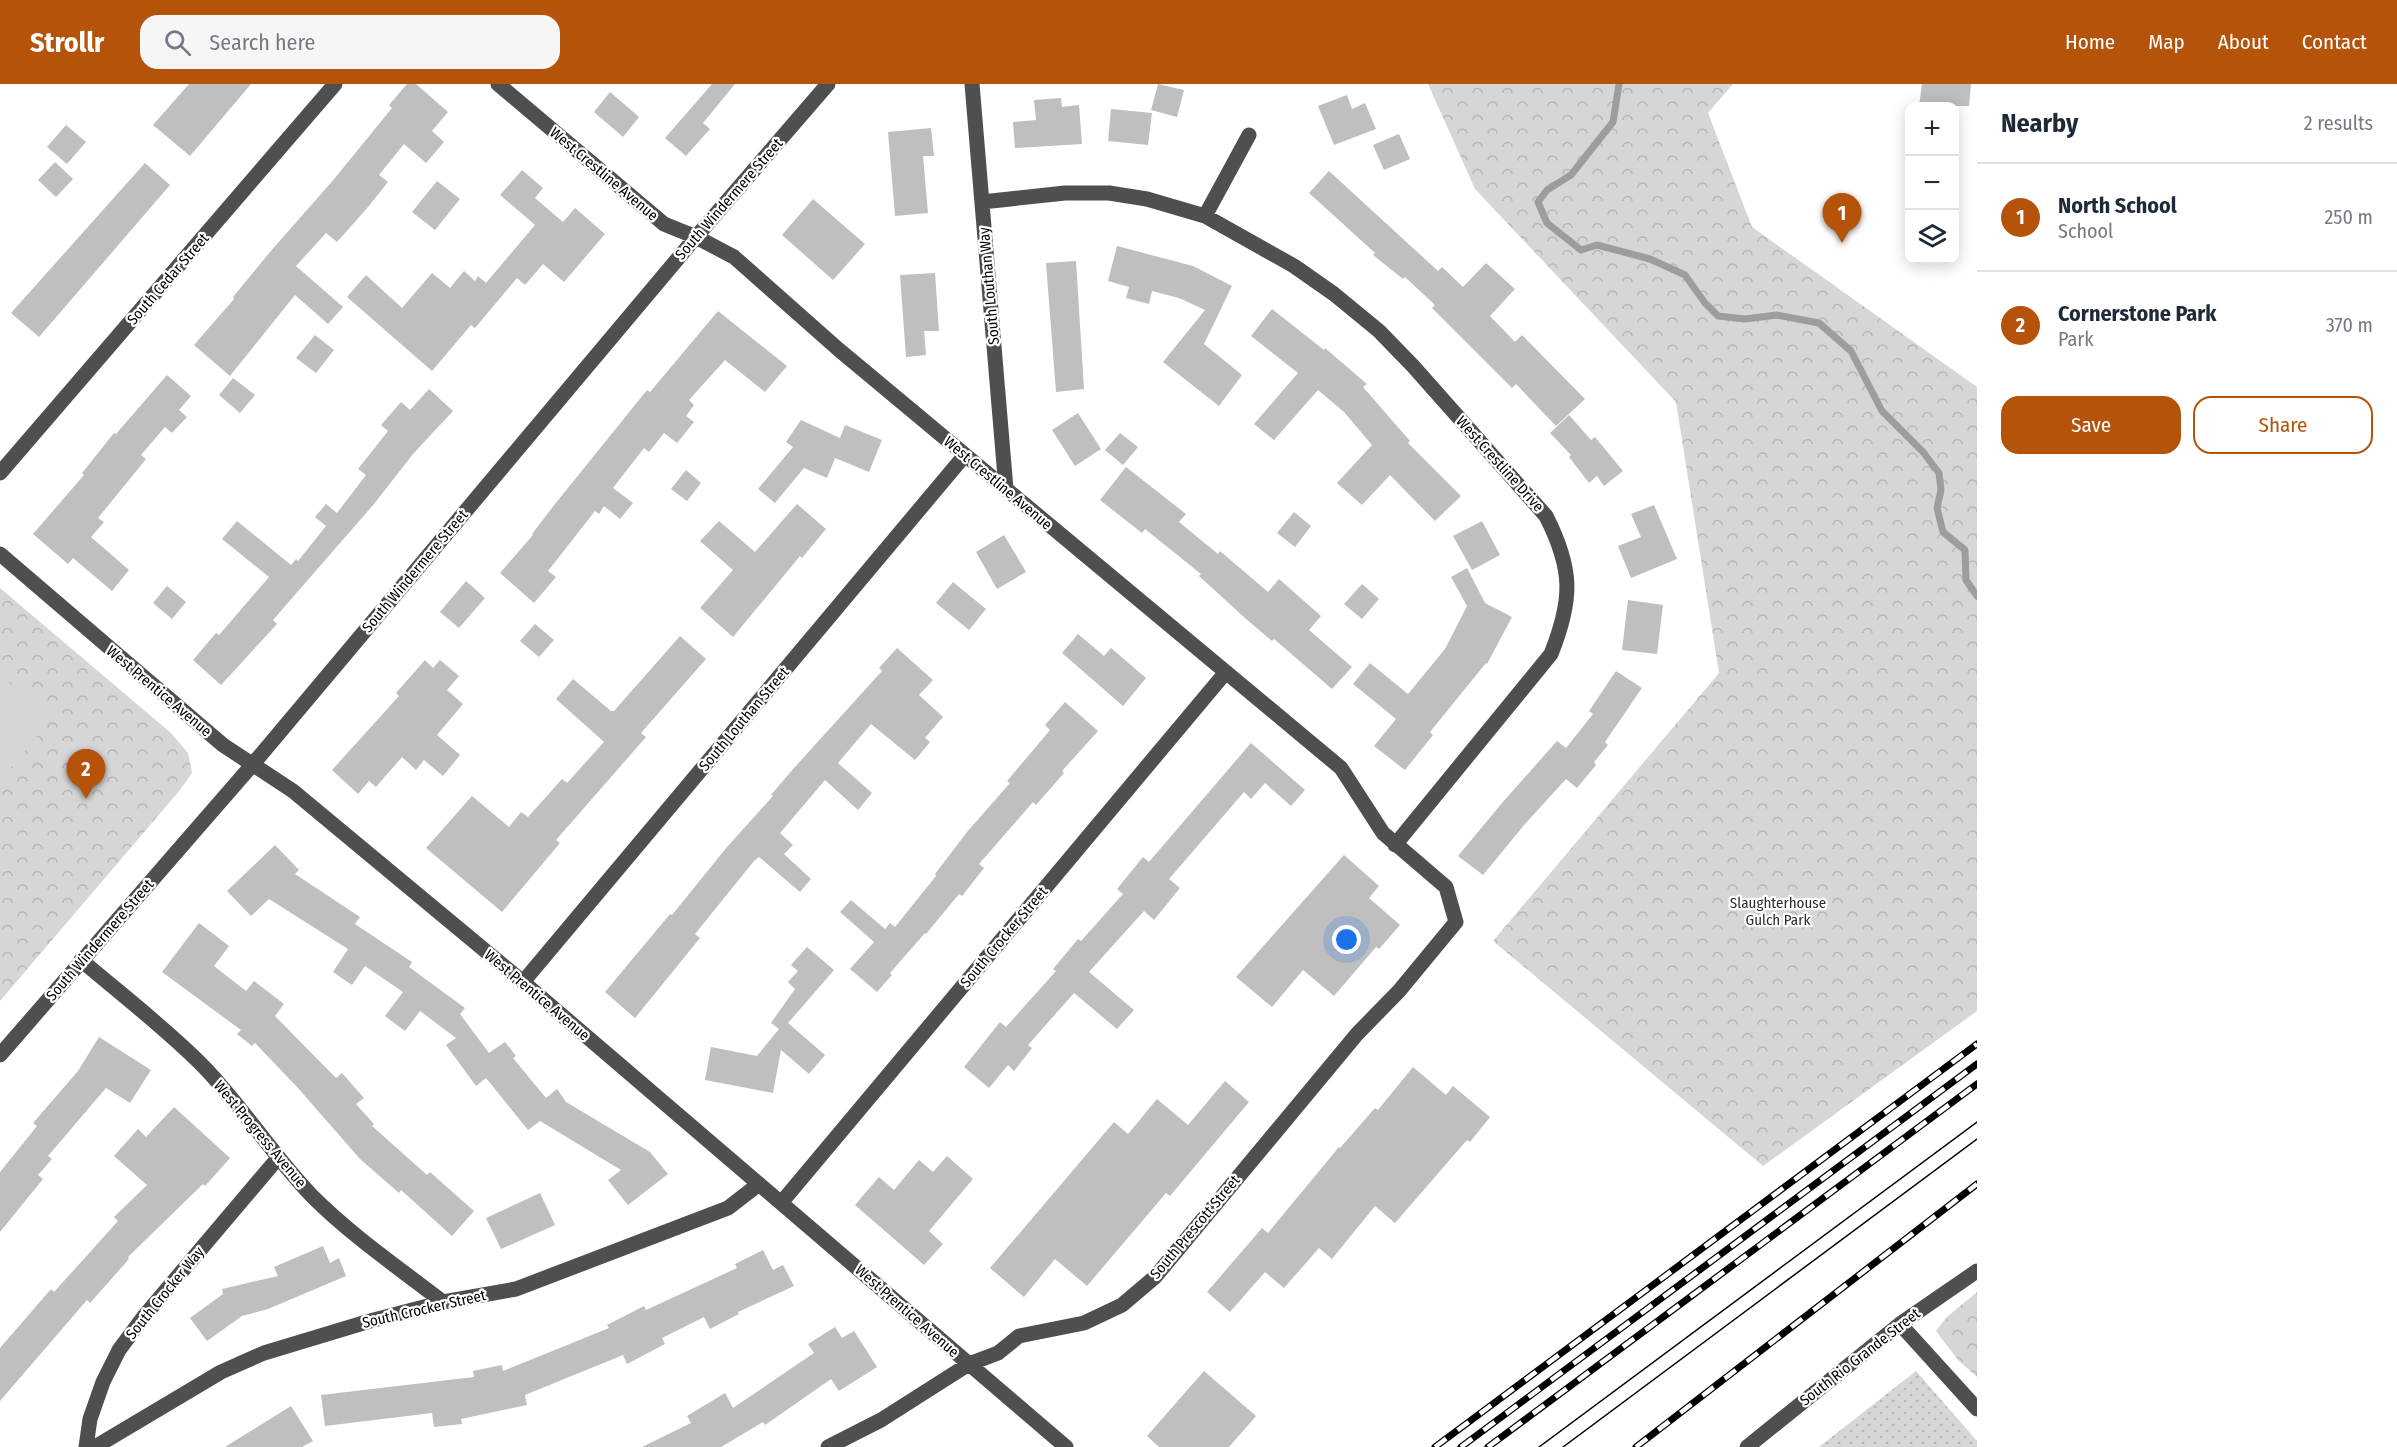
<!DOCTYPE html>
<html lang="en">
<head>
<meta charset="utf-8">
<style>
	body { margin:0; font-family:"Fira Sans Condensed",sans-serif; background:#f6f6f7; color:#1f2937 }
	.controls { position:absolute; right:18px; top:18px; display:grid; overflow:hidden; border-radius:12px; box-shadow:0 3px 15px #0003 }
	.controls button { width:54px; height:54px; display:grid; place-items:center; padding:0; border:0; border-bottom:2px solid #e0e1e3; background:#fff; color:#1f2937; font:30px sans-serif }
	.you { position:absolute; left:1347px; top:856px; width:21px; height:21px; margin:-15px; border:4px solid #fff; border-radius:50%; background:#1a73e8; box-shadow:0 0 0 9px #1a73e833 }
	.badge { display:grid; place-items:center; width:39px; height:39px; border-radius:50%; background:#b45309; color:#fff; font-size:20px; font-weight:700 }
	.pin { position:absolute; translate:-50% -50px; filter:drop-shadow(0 2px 3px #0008) }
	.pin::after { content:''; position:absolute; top:32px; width:21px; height:18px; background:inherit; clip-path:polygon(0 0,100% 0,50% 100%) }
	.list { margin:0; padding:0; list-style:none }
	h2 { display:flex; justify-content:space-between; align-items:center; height:78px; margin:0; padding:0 24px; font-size:26px }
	h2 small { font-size:20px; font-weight:400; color:#747a83 }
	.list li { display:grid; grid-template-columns:39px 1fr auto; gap:18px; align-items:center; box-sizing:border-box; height:108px; padding:0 24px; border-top:2px solid #e0e1e3 }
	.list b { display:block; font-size:22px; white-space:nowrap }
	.list p { margin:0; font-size:20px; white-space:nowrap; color:#747a83 }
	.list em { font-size:20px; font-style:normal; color:#747a83 }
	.actions { display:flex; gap:12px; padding:18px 24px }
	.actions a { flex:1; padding:14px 0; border:2px solid #b45309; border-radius:18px; text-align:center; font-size:21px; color:#b45309 }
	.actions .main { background:#b45309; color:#fff }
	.icon { flex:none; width:33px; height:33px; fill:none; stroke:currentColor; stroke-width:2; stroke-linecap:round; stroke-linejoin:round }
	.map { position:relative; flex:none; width:1977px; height:1363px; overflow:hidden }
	header { display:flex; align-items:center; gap:36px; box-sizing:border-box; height:84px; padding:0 30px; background:#b45309; color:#fff }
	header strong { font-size:28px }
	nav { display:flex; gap:33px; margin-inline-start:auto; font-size:21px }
	.search { width:420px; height:54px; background:#f6f6f7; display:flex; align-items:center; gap:15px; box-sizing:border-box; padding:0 21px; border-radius:18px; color:#747a83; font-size:22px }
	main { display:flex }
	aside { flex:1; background:#fff }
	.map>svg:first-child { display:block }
	.grass { fill:url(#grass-dots) }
	.park { fill:url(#park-crowns) }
	.pitch { fill:#d6d6d6 }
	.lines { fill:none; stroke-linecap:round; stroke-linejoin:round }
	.stream { stroke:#9d9d9d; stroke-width:7 }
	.building { fill:#bfbfbf }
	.minor { stroke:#4f4f4f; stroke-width:15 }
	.tram { stroke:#000; stroke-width:1.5 }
	.rail-casing { stroke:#000; stroke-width:7 }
	.rail { stroke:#fff; stroke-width:4.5; stroke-dasharray:14; stroke-linecap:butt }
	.labels { text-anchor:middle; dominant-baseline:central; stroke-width:4.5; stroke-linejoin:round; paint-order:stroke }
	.street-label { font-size:15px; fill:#000; stroke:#fff }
	.park-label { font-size:15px; fill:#2d2d2d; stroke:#fff }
</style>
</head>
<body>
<header>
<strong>Strollr</strong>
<div class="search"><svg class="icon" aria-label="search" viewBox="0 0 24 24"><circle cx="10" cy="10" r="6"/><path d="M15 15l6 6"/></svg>Search here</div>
<nav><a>Home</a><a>Map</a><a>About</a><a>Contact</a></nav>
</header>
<main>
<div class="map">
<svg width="1977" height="1363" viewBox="0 0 1977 1363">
	<defs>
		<pattern id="grass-dots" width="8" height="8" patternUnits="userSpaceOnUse" patternTransform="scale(1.5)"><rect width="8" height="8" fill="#d6d6d6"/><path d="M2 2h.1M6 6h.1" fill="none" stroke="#b6b6b6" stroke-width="1.8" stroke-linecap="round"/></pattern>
		<pattern id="park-crowns" width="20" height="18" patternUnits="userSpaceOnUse" patternTransform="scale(1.5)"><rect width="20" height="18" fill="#d6d6d6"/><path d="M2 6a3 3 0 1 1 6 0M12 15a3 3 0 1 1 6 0" fill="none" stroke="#b6b6b6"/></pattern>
	</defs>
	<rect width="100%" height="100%" fill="#fff"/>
	<path class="grass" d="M 1916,1287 L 1977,1357 L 1977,1363 L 1819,1363 Z"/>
	<path class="park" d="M 1428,0 L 1733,0 L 1708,29 L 1752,143 L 1977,303 L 1977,927 L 1763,1082 L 1493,857 L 1719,589 L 1676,318 L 1475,105 Z
		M 0,504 L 171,649 L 188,669 L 192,689 L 180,706 L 0,917 Z
		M 1977,1208 L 1977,1293 L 1958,1276 L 1936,1247 L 1947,1233 Z"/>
	<path class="pitch" d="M 0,591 L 52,634 L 0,697 Z"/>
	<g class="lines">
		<path class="stream" d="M 1619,0 L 1613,38 L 1571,91 L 1547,106 L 1538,118 L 1547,139 L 1581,166 L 1597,161 L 1650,175 L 1685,191 L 1705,219 L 1718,232 L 1745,235 L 1777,231 L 1819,239 L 1851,267 L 1882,327 L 1923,368 L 1939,389 L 1941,406 L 1937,424 L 1943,448 L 1965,466 L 1966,496 L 1977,512"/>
	</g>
	<path class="building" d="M 189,0 L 251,0 L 190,72 L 153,41 Z
		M 407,0 L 416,0 L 448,28 L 432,47 L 444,58 L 426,79 L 404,60 L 379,91 L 388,98 L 368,123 L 337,158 L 326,149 L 296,182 L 343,223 L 328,240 L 295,211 L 230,292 L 194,261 L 234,215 L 233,213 L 270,168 L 335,94 L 392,24 L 389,21 Z
		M 712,0 L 735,0 L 703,39 L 710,45 L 686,72 L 665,54 Z
		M 1158,0 L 1184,6 L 1177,33 L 1151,26 Z
		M 1922,0 L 1971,0 L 1969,22 L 1919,22 Z
		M 610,8 L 639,33 L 623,53 L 594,28 Z
		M 1347,11 L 1352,25 L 1365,19 L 1376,45 L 1334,61 L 1318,22 Z
		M 1061,14 L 1062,23 L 1079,21 L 1082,60 L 1015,64 L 1013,38 L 1036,36 L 1034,16 Z
		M 1111,25 L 1152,29 L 1148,61 L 1108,57 Z
		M 66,41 L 86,58 L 67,80 L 47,63 Z
		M 931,44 L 934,72 L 923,72 L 928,129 L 895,132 L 888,48 Z
		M 1399,50 L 1410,75 L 1384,86 L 1373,61 Z
		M 55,78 L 73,95 L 56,113 L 38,96 Z
		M 145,79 L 170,101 L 39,253 L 11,229 Z
		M 522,86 L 543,104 L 535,114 L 563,138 L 575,124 L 605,150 L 564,198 L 543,180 L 525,201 L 517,194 L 475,244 L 471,241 L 432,287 L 347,213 L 366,191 L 402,224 L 432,189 L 450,204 L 464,187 L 475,197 L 478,192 L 486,199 L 535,141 L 500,111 Z
		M 1329,87 L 1438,187 L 1442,183 L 1463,203 L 1486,179 L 1515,205 L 1490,232 L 1515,258 L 1522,251 L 1585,315 L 1556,342 L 1516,300 L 1512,304 L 1432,224 L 1435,221 L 1405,193 L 1403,195 L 1373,171 L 1375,169 L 1309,109 Z
		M 437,97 L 460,115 L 435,146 L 412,128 Z
		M 813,115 L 865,160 L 833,196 L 782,151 Z
		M 1117,162 L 1193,182 L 1232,202 L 1204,260 L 1242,291 L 1219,322 L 1163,278 L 1205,226 L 1179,214 L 1152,207 L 1149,220 L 1126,214 L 1129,203 L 1108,197 Z
		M 1076,177 L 1084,305 L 1056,308 L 1046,179 Z
		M 935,189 L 939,247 L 924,247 L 926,271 L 906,273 L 900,191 Z
		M 1272,225 L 1324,266 L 1325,264 L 1367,300 L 1363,303 L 1410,357 L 1408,359 L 1461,412 L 1435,437 L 1390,391 L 1362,421 L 1337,399 L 1372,361 L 1344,328 L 1318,306 L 1274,356 L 1254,340 L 1298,289 L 1251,252 Z
		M 718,227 L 787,282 L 765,308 L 725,276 L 689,316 L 694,321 L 686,332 L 694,338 L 677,359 L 664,349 L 649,368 L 644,364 L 613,404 L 633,419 L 620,435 L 604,422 L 599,430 L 595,427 L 548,487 L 556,493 L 534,519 L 500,489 L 533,451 L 532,450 L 555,420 L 647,306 L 650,308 Z
		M 315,251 L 334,266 L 316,289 L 296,274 Z
		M 167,291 L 191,312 L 179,326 L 187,333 L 172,349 L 165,343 L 141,371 L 146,375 L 98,434 L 104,438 L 91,453 L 129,486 L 112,507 L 73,474 L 68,480 L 33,450 L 84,391 L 82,389 L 114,349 L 116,350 Z
		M 233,294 L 255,311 L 240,329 L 219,311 Z
		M 429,305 L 453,327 L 413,370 L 374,420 L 273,536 L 277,540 L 221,601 L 193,576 L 216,549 L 219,551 L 269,493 L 222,455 L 237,437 L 291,481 L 296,475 L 298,477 L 326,442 L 315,433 L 326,420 L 337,429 L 366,391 L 358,385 L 388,347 L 381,341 L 401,318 L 410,326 Z
		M 1078,329 L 1101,365 L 1075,382 L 1052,346 Z
		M 1569,331 L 1591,356 L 1595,353 L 1623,387 L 1604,402 L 1597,392 L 1589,399 L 1569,373 L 1571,371 L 1550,349 Z
		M 801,336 L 840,354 L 845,341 L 882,356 L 869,388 L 835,374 L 827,394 L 804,384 L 775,419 L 758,405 L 793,363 L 786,358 Z
		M 1120,349 L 1138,363 L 1123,381 L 1105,366 Z
		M 1126,383 L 1186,430 L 1179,438 L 1218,470 L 1220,467 L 1268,508 L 1279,495 L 1321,532 L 1309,546 L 1352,583 L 1332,605 L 1274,555 L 1272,557 L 1245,534 L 1199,492 L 1201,490 L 1145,445 L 1142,449 L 1100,416 Z
		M 686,386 L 701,399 L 687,417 L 671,405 Z
		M 797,420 L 826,445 L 802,474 L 800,472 L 733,553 L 700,524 L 733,486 L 700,457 L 719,437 L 755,468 Z
		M 1654,421 L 1677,475 L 1631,494 L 1618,462 L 1641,453 L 1631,430 Z
		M 1294,428 L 1311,442 L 1295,463 L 1277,449 Z
		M 1482,437 L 1500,471 L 1472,486 L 1453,452 Z
		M 1004,451 L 1026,488 L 997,505 L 976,468 Z
		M 1467,484 L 1485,519 L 1512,533 L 1487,580 L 1486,579 L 1430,648 L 1433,651 L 1405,686 L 1374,662 L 1396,635 L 1353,600 L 1370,579 L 1408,610 L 1445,565 L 1467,522 L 1451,493 Z
		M 466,497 L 485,514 L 459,544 L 440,528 Z
		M 953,498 L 986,525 L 969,546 L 936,519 Z
		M 1362,500 L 1379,515 L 1362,535 L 1344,520 Z
		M 167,502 L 186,518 L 172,535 L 153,519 Z
		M 1628,516 L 1663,521 L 1657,570 L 1622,566 Z
		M 535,540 L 554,556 L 539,573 L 520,557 Z
		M 1078,550 L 1104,572 L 1111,564 L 1146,594 L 1123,622 L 1062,569 Z
		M 680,552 L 706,575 L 641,649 L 646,653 L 556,756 L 560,759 L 502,828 L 426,764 L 472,712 L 509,743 L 521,728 L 528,733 L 562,695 L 567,699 L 604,658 L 556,615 L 573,595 L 611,627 L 614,627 Z
		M 897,564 L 933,596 L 919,611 L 943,633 L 925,654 L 930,658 L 915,676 L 871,640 L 838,679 L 872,709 L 858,726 L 825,696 L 780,749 L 793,761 L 784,770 L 811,795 L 800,808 L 759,773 L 754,777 L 695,850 L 700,854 L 635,934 L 605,908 L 670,830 L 672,831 L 727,763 L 773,712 L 771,711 L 794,684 L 882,587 L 879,584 Z
		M 425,576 L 433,584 L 440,576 L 459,592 L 447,606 L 463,620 L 437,651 L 460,671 L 443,692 L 424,676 L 416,686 L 402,673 L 376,703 L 369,697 L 358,710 L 332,686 L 399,612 L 396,609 Z
		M 1616,587 L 1642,604 L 1605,658 L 1608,661 L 1594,678 L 1596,681 L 1577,704 L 1566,695 L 1525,740 L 1483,791 L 1458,772 L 1502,719 L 1557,657 L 1566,664 L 1593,630 L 1589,627 Z
		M 1065,618 L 1098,647 L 1062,687 L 1064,689 L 1036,721 L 1033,718 L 979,780 L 984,784 L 962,812 L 959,810 L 926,850 L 925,849 L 890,889 L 892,891 L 877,908 L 850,885 L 874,858 L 840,828 L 851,816 L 885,845 L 890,839 L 895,843 L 936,792 L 935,790 L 967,748 L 1010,699 L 1007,697 L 1050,646 L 1045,641 Z
		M 1251,659 L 1305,706 L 1291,722 L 1265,699 L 1251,715 L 1244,708 L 1169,795 L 1180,804 L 1154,836 L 1144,827 L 1089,888 L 1134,926 L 1117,945 L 1074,909 L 1028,961 L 1032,964 L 1014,987 L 1008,981 L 989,1004 L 964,983 L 1000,938 L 1006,943 L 1056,887 L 1053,885 L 1078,855 L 1081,857 L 1123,810 L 1117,805 L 1143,773 L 1149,778 Z
		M 275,761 L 299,786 L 295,790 L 360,833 L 355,840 L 412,878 L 409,883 L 465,924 L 460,930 L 489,969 L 505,958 L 516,972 L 513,974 L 546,1014 L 557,1005 L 566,1018 L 650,1068 L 668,1090 L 628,1121 L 608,1096 L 621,1086 L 540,1037 L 528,1046 L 486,994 L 476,1002 L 446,961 L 456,954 L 420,927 L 405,947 L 385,932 L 403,908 L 365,882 L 352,901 L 333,888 L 348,865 L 269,815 L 251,832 L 227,807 Z
		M 1344,771 L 1379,802 L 1369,814 L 1400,841 L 1379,865 L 1376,863 L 1334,912 L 1303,886 L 1272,923 L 1236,893 Z
		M 199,839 L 229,862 L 214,882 L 246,907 L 254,897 L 284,920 L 275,932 L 336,994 L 342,989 L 364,1014 L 356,1020 L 374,1040 L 372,1042 L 427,1091 L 430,1088 L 474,1127 L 452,1152 L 401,1106 L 399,1109 L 360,1075 L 298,1004 L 255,959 L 252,962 L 237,950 L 241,946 L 162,888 Z
		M 807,863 L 834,886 L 788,939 L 825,971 L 809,990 L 781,966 L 773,1009 L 705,996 L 711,963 L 757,972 L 779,945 L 771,939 L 795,905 L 788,898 L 798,887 L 791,881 Z
		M 99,953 L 151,986 L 130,1019 L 106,1004 L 48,1072 L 52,1075 L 38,1091 L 43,1095 L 0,1148 L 0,1088 L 37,1042 L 33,1039 L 78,987 Z
		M 1413,983 L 1446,1011 L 1453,1002 L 1490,1033 L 1470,1058 L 1467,1056 L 1395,1139 L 1375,1122 L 1332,1175 L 1319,1164 L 1284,1204 L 1265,1188 L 1230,1228 L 1207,1208 L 1262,1144 L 1268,1149 L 1339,1063 L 1340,1064 L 1375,1024 L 1378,1026 Z
		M 1225,997 L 1249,1018 L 1170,1112 L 1166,1109 L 1087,1202 L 1055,1175 L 1024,1213 L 990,1184 L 1114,1038 L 1128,1050 L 1157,1015 L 1188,1041 Z
		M 174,1023 L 230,1074 L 205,1102 L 203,1100 L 128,1173 L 129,1175 L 90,1219 L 87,1216 L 0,1317 L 0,1264 L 51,1205 L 54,1208 L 118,1137 L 114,1133 L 147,1101 L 114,1072 L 138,1045 L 146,1053 Z
		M 947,1072 L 973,1095 L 929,1147 L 943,1160 L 924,1181 L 855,1121 L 879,1093 L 894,1106 L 919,1076 L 933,1088 Z
		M 540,1109 L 555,1141 L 501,1165 L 486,1134 Z
		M 323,1162 L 330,1179 L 339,1174 L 346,1192 L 268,1225 L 242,1232 L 207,1257 L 190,1234 L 223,1210 L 222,1205 L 278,1192 L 274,1183 Z
		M 763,1166 L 773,1186 L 783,1181 L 794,1202 L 738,1228 L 739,1230 L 710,1245 L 704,1233 L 662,1254 L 665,1260 L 627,1280 L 623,1271 L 525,1311 L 527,1321 L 461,1335 L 462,1340 L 434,1343 L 432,1329 L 325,1342 L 321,1311 L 474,1293 L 473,1287 L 502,1281 L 503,1287 L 609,1244 L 607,1241 L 644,1222 L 646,1226 L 737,1184 L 735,1180 Z
		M 835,1243 L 842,1254 L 854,1247 L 877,1283 L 839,1307 L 831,1295 L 765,1341 L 763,1338 L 721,1363 L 642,1363 L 691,1339 L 687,1332 L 725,1309 L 733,1324 L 814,1269 L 808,1260 Z
		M 1204,1287 L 1256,1332 L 1229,1363 L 1159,1363 L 1147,1352 Z
		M 291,1322 L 313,1357 L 302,1363 L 225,1363 Z"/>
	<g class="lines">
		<path class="minor" d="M 498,0 L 664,140 L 696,153 L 734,173 L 838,265 L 1341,684 L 1383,749 L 1446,803 L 1456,838 L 1399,907 L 1357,950 L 1155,1193 L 1122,1221 L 1084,1239 L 1019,1252 L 998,1269 L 969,1280 L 881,1336 L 828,1363
			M 972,0 L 1006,405
			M 982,118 L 1065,109 L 1109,109 L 1147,115 L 1205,132 L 1294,182 L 1334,210 L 1379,247 L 1413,282 L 1546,432 C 1573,485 1573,515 1551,570 L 1395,761
			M 1205,132 L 1249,51
			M 0,389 L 335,0
			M 0,470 L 223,661 L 293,707 L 523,898 L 1066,1363
			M 81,876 C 121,910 164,943 201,980 C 242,1021 272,1071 312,1112 C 352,1152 399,1184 443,1218
			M 523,898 L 965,371
			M 0,971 L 253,680 L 696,153 L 828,0
			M 781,1119 L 1226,588
			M 1900,1240 L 1977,1325
			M 86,1363 L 90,1335 L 103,1298 L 119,1266 L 145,1231 L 278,1074
			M 95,1363 L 221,1288 L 264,1269 L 370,1237 L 443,1218 L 516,1205 L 728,1124 L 759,1100
			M 1747,1363 L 1900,1240 L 1977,1187"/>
		<path class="tram" d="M 1539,1363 L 1977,1038
			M 1563,1363 L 1977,1055"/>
		<defs>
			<path id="rail" d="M 1435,1363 L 1977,960
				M 1461,1363 L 1977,980
				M 1488,1363 L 1977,1000
				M 1636,1363 L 1977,1100"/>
		</defs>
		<use href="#rail" class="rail-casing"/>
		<use href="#rail" class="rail"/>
	</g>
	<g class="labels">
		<g class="street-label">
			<text transform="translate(604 90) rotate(40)">West Crestline Avenue</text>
			<text transform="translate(729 115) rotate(-49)">South Windermere Street</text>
			<text transform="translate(168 195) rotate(-49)">South Cedar Street</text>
			<text transform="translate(989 202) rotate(-95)">South Louthan Way</text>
			<text transform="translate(1500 380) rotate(48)">West Crestline Drive</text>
			<text transform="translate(998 399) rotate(40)">West Crestline Avenue</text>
			<text transform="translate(415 487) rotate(-50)">South Windermere Street</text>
			<text transform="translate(159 607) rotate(40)">West Prentice Avenue</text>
			<text transform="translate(744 635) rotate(-50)">South Louthan Street</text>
			<text transform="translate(1004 853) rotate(-50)">South Crocker Street</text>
			<text transform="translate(100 856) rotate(-49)">South Windermere Street</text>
			<text transform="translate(537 911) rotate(40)">West Prentice Avenue</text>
			<text transform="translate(260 1050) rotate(50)">West Progress Avenue</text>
			<text transform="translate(1195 1143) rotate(-50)">South Prescott Street</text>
			<text transform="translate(165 1209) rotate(-51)">South Crocker Way</text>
			<text transform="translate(424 1225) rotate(-13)">South Crocker Street</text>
			<text transform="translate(907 1227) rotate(41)">West Prentice Avenue</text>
			<text transform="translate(1860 1273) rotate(-38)">South Rio Grande Street</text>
		</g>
		<g class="park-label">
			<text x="1778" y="819">Slaughterhouse<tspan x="1778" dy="17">Gulch Park</tspan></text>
		</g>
	</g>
</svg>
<div class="controls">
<button>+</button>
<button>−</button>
<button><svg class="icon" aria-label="layers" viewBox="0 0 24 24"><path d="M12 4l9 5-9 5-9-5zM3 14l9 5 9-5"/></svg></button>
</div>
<div class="you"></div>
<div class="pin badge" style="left:1842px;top:159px">1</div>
<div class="pin badge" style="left:86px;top:715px">2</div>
</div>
<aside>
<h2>Nearby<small>2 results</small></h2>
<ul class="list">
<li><span class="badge">1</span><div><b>North School</b><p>School</p></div><em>250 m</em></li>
<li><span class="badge">2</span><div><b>Cornerstone Park</b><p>Park</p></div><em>370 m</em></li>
</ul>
<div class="actions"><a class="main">Save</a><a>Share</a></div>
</aside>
</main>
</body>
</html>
